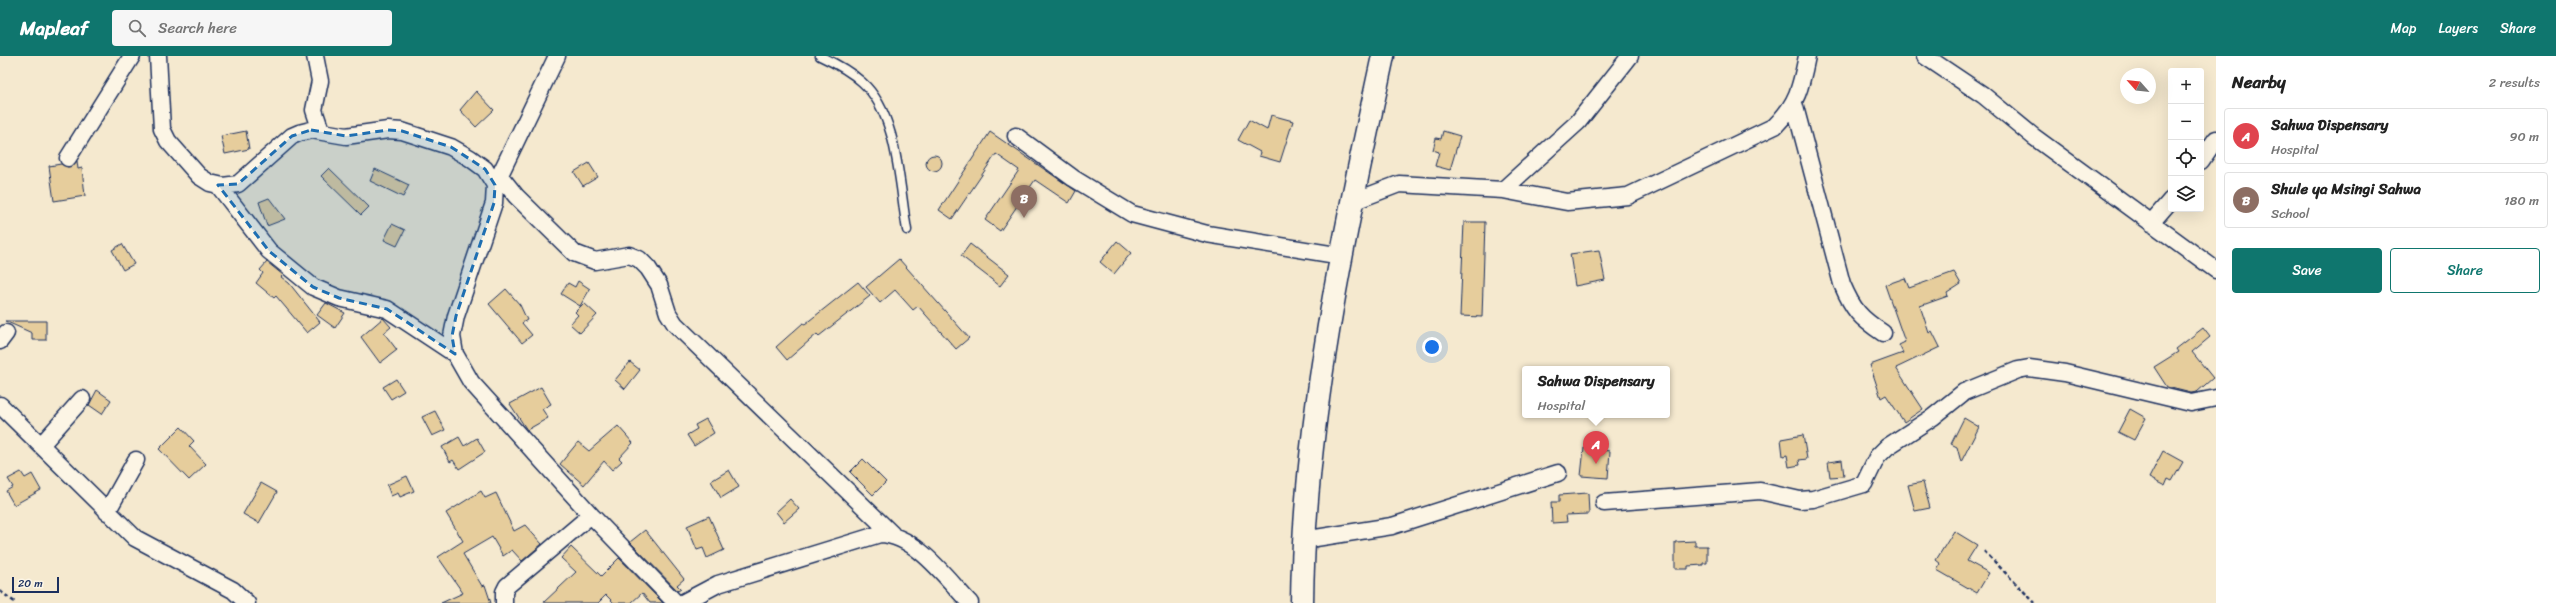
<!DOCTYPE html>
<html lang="en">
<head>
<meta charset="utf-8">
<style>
	body { margin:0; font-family:Sriracha,sans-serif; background:#f6f6f6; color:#222 }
	.controls { position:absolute; right:12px; top:12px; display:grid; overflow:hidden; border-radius:4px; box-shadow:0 4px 16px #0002 }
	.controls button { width:36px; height:36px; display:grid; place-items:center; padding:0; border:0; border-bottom:1px solid #e0e0e0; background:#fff; color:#222; font:20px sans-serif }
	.compass { position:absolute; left:2120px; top:12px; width:36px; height:36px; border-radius:50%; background:#fff; box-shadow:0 4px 16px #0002; rotate:297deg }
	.scale { position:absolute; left:12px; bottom:10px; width:47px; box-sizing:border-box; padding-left:4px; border:2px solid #1b2f5e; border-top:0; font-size:11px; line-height:14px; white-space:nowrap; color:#1b2f5e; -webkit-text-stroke:3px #fcf5e5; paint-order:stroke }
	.you { position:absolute; left:1432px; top:291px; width:14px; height:14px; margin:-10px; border:3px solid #fff; border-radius:50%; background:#1a73e8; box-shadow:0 0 0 6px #1a73e833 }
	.badge { display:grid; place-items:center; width:26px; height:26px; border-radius:50%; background:#0f766e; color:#fff; font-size:13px; font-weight:700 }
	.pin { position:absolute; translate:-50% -33px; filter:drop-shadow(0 1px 2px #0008) }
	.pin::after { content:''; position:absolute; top:21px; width:14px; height:12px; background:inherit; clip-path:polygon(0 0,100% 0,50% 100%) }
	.popup { position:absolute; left:1522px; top:310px; width:148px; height:52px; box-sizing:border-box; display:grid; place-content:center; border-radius:4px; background:#fff; filter:drop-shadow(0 1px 3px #0005); font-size:13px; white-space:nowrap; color:#767676 }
	.popup b { font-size:15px; color:#222 }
	.popup::after { content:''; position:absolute; left:50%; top:100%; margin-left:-8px; border:8px solid transparent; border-top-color:#fff }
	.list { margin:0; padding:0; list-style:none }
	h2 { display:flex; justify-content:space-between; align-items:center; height:52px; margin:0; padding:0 16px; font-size:17px }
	h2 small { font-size:13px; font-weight:400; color:#767676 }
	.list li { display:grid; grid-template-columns:26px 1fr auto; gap:12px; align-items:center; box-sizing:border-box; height:56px; margin:0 8px 8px; padding:0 8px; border:1px solid #e0e0e0; border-radius:4px }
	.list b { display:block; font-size:15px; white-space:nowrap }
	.list p { margin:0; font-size:13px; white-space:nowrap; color:#767676 }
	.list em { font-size:13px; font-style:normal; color:#767676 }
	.actions { display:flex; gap:8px; padding:12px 16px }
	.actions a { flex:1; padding:9px 0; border:1px solid #0f766e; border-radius:4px; text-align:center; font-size:14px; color:#0f766e }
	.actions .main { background:#0f766e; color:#fff }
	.icon { flex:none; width:22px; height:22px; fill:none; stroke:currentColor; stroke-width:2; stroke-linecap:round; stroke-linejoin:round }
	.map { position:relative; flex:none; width:2216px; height:547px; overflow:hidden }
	header { display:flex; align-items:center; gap:24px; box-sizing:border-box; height:56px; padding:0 20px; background:#0f766e; color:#fff }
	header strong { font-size:19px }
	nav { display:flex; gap:22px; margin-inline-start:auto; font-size:14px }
	.search { width:280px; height:36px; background:#f6f6f6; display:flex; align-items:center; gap:10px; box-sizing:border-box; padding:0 14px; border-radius:4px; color:#767676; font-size:15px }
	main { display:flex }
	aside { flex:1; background:#fff }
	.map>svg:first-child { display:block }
	.building { fill:#e6cd9c; stroke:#1b2f5e }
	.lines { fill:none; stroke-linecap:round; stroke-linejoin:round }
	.lane-casing { stroke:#1b2f5e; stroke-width:11 }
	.street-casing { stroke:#1b2f5e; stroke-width:19 }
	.secondary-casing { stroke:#1b2f5e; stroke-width:25 }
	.path { stroke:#1b2f5e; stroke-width:2.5; stroke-dasharray:4 3; stroke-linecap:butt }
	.lane { stroke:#fcf5e5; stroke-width:8 }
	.street { stroke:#fcf5e5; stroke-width:16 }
	.secondary { stroke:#fcf5e5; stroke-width:22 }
	.marked { fill:#1f6fb2; fill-opacity:0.2; stroke:#1f6fb2; stroke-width:3; stroke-dasharray:8 5; stroke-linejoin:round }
</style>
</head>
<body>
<header>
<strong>Mapleaf</strong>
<div class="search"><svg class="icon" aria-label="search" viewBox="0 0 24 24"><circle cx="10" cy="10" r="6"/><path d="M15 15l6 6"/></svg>Search here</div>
<nav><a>Map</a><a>Layers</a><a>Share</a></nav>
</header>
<main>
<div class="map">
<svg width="2216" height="547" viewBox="0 0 2216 547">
	<rect width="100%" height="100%" fill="#f5e9cf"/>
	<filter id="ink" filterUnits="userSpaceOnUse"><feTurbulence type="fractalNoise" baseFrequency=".025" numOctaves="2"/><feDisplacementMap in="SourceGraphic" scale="8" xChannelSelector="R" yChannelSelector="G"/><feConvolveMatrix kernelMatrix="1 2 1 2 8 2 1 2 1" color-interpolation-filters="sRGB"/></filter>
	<g filter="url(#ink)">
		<path class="building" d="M 476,35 L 494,54 L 476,71 L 460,54 Z
			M 1271,59 L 1293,65 L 1280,106 L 1259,100 L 1260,96 L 1238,84 L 1249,64 L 1267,74 Z
			M 246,75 L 249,93 L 225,98 L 221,80 Z
			M 1443,75 L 1460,80 L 1450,114 L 1435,110 L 1439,96 L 1433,94 L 1436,82 L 1441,83 Z
			M 990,76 L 1076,135 L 1069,147 L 1035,124 L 1000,175 L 985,164 L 1019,114 L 996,98 L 952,163 L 939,154 Z
			M926 107a8 8 0 1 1 16 0a8 8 0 1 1-16 0Z
			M 77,105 L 78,113 L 82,112 L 85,140 L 54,145 L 49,110 L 61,108 L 68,111 Z
			M 589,107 L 598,121 L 583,130 L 574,116 Z
			M 329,112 L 369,151 L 361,159 L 321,120 Z
			M 375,113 L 409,129 L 403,141 L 370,125 Z
			M 269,142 L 285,163 L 267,170 L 259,146 Z
			M 1464,166 L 1485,166 L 1482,261 L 1460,260 Z
			M 392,168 L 405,174 L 397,190 L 384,184 Z
			M 1117,185 L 1131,197 L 1114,218 L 1100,206 Z
			M 122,188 L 134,208 L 123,214 L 112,194 Z
			M 970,188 L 1009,218 L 1000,230 L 961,200 Z
			M 1599,194 L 1605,224 L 1575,230 L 1570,198 Z
			M 899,203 L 969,282 L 956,293 L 918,250 L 913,254 L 895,234 L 880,247 L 866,231 Z
			M 267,206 L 283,219 L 281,221 L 289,227 L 320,266 L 307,277 L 276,240 L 274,242 L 256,227 L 263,217 L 260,214 Z
			M 1954,216 L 1961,228 L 1947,237 L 1948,240 L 1920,250 L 1929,277 L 1932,275 L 1940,291 L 1896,312 L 1923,353 L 1904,366 L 1886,339 L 1881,342 L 1870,309 L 1903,297 L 1899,289 L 1905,286 L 1885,229 L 1905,222 L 1909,232 Z
			M 578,225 L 590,233 L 580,250 L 561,238 L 568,227 L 575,231 Z
			M 858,226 L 870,240 L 819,280 L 817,278 L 787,304 L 776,291 L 803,267 L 805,268 Z
			M 506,233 L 520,249 L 527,264 L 522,267 L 532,279 L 522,287 L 489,248 Z
			M 326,247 L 345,257 L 335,272 L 317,259 Z
			M 584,247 L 597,259 L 580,277 L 570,268 L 578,259 L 575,256 Z
			M 383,262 L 391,271 L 384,277 L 397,294 L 380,307 L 361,281 Z
			M 5,265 L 46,265 L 46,284 L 32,284 L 32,277 Z
			M 2203,272 L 2210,281 L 2192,296 L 2213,322 L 2197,336 L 2191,337 L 2167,331 L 2154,311 L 2178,296 L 2176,293 Z
			M 630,306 L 640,314 L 625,333 L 615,324 Z
			M 396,323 L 404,335 L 391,343 L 383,331 Z
			M 541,331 L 551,348 L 542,353 L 548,362 L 527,374 L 510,348 Z
			M 97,334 L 111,344 L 102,358 L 89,349 Z
			M 2130,353 L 2146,362 L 2134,384 L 2118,376 Z
			M 435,355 L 445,374 L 432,380 L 422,361 Z
			M 1964,362 L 1979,371 L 1961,406 L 1957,391 L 1951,388 Z
			M 706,363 L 714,377 L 694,390 L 687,379 L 697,373 L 695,369 Z
			M 618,370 L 633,387 L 619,402 L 622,405 L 612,414 L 604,405 L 584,429 L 560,408 L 578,386 L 589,395 Z
			M 181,371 L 194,385 L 189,390 L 206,408 L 189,424 L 159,393 Z
			M 1803,379 L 1807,403 L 1799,404 L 1800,409 L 1789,411 L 1787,399 L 1783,400 L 1781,383 Z
			M 459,381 L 464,390 L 477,382 L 485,396 L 459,413 L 453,404 L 450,406 L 442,391 Z
			M 1584,392 L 1610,395 L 1608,422 L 1581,420 Z
			M 2163,395 L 2183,406 L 2172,425 L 2168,423 L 2165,430 L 2149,422 Z
			M 863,403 L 886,426 L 873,439 L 850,416 Z
			M 1842,404 L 1844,420 L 1830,421 L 1828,406 Z
			M 729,414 L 739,431 L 721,442 L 711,425 Z
			M 21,416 L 25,422 L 32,418 L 41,434 L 14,449 L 6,435 L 13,431 L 8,423 Z
			M 407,420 L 414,435 L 400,441 L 398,437 L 391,440 L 387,429 Z
			M 1923,426 L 1930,452 L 1915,455 L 1908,429 Z
			M 261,427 L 277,436 L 259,467 L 243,458 Z
			M 481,435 L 485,442 L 496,437 L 514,475 L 525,469 L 542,488 L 522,505 L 512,494 L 503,500 L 492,481 L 463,498 L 482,530 L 485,529 L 491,547 L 441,547 L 463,537 L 438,501 L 463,485 L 446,457 Z
			M 1588,437 L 1589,458 L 1566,459 L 1567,466 L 1552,467 L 1551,446 L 1559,446 L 1559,439 Z
			M 790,443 L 799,453 L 784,466 L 776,456 Z
			M 709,460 L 724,494 L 707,502 L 703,492 L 697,494 L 687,470 Z
			M 645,474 L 684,523 L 677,529 L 681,533 L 678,535 L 630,486 Z
			M 1954,475 L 1977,489 L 1967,505 L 1989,517 L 1977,537 L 1937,514 L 1941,508 L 1936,504 Z
			M 1695,485 L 1695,490 L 1707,490 L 1707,507 L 1703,507 L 1703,509 L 1688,510 L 1688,513 L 1675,513 L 1675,486 Z
			M 571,491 L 601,520 L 619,502 L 663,547 L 650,547 L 642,537 L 631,547 L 614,547 L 606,539 L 598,547 L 543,547 L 576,516 L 561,502 Z"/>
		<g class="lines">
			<defs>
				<path id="lane" d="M 820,0 C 835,7 850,15 862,26 C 898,58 899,128 907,174"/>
				<path id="street" d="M 158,0 L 162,73 L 168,85 L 199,120 L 210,127 L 223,130 L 238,128 L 292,80 L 299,77 L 311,74 L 346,80 L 388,74 L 402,75 L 451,91 L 470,102 L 485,113 L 495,129 L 494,147 L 456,260 L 452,280 L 455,298 L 471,326 L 591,459 L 676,547
					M 315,0 L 320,25 L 314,54 L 321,75
					M 1925,0 L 1983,39 L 2034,81 L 2216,214
					M 1794,47 L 1842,228 C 1853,254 1860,262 1883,277
					M 1016,80 L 1073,122 L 1132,158 L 1207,178 L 1342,200
					M 68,102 L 132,0
					M 2201,105 L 2216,83
					M 500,120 L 516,140 L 574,197 L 595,205 L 629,199 L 639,203 L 648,212 L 659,229 L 668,257 L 675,268 L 892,478
					M 218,129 L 269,195 L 313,231 L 339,242 L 387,253 L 455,298
					M 495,129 L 557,0
					M 1503,134 L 1578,66 L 1630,0
					M 1352,146 L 1399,128 L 1503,134 L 1567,146 L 1628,140 L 1775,70 C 1798,47 1801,30 1807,0
					M 2151,167 L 2171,144
					M 0,285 L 6,277
					M 0,349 L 135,482 L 233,534 L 247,547
					M 42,388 L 82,343
					M 1604,447 L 1760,435 L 1800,444 L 1813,443 L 1864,428 L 1877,401 L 1887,391 L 1933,361 L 1964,336 L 2018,314 L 2029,312 L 2065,317 L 2191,347 L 2216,342
					M 107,456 L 136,404
					M 1303,484 L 1392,470 L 1558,417
					M 504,547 L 504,536 L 507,530 L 591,459
					M 682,547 L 718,528 L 880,478 C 916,479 946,522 970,547"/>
				<path id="secondary" d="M 1302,547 C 1304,363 1344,180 1383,0"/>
			</defs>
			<use href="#lane" class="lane-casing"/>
			<use href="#street" class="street-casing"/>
			<use href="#secondary" class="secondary-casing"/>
			<path class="path" d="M 1984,495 L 2035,547
				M 0,535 L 16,547"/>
			<use href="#lane" class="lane"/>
			<use href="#street" class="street"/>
			<use href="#secondary" class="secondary"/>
		</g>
	</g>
	<path class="marked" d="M 311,74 L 346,80 L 388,74 L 402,75 L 451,91 L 485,113 L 495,129 L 494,147 L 456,260 L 452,280 L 455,298 L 387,253 L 339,242 L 313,231 L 269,195 L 218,129 L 238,128 L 292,80 Z"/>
</svg>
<div class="controls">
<button>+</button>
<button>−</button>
<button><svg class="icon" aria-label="locate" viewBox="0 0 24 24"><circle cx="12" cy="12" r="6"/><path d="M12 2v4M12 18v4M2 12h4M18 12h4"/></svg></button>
<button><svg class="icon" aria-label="layers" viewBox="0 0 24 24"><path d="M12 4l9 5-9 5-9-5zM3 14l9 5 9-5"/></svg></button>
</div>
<svg class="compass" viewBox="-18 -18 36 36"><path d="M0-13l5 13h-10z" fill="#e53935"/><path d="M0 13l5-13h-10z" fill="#767676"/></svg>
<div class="scale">20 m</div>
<div class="you"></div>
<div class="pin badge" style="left:1596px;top:408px;background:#e0444e">A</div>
<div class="popup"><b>Sahwa Dispensary</b>Hospital</div>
<div class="pin badge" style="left:1024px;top:162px;background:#8d6e63">B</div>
</div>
<aside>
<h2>Nearby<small>2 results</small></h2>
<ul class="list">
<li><span class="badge" style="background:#e0444e">A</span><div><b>Sahwa Dispensary</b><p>Hospital</p></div><em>90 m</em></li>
<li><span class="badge" style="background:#8d6e63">B</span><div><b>Shule ya Msingi Sahwa</b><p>School</p></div><em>180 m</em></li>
</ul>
<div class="actions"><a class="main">Save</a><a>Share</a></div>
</aside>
</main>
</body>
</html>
